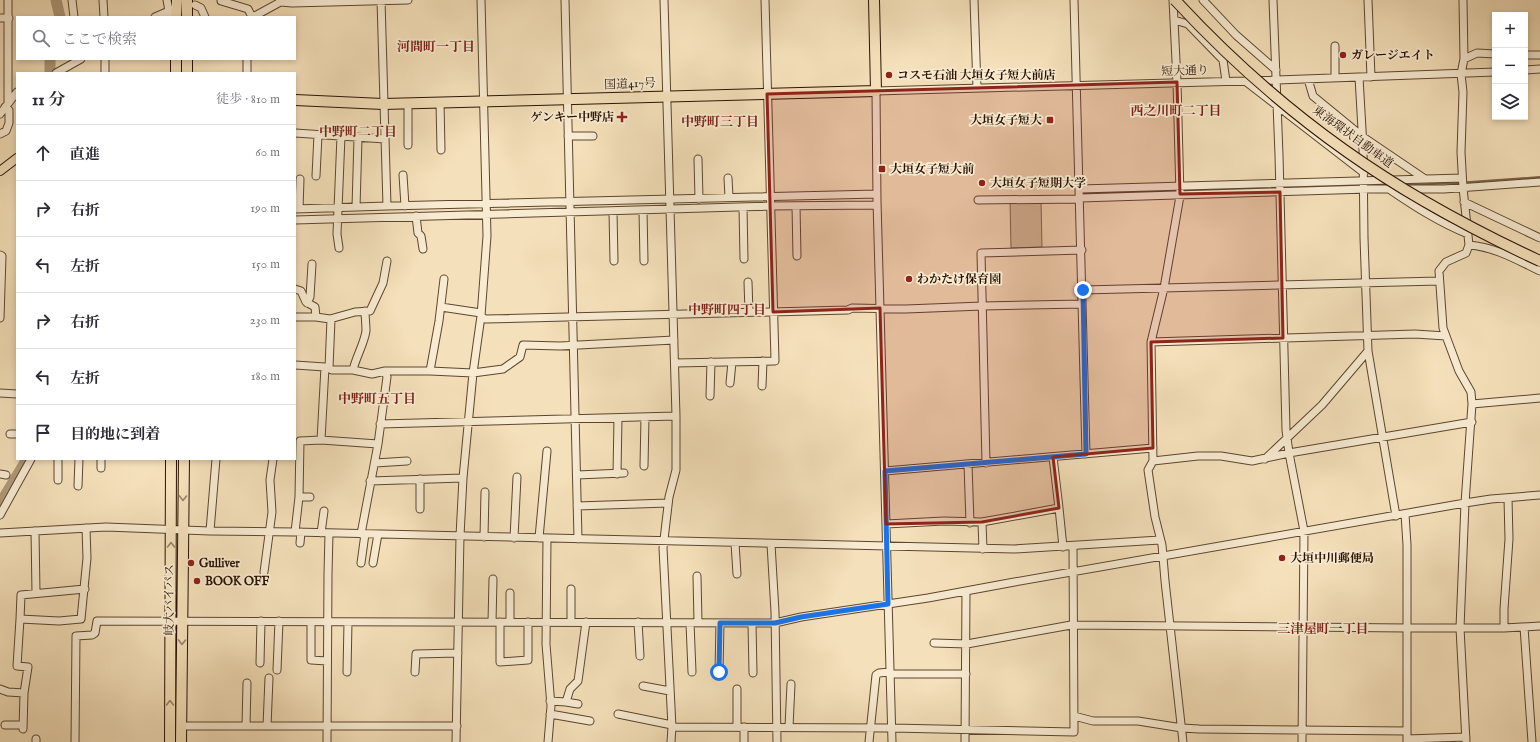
<!DOCTYPE html>
<html lang="ja">
<head>
<meta charset="utf-8">
<style>
	body { margin:0; font-family:"IM FELL English","Noto Serif JP",serif; background:#f7f7f7; color:#2b2b33 }
	.controls { position:absolute; right:12px; top:12px; display:grid; overflow:hidden; border-radius:0px; box-shadow:0 2px 6px #0003 }
	.controls button { width:36px; height:36px; display:grid; place-items:center; padding:0; border:0; border-bottom:1px solid #e1e1e2; background:#fff; color:#2b2b33; font:20px sans-serif }
	.stop { position:absolute; width:12px; height:12px; margin:-9px; border:3px solid #1a73e8; border-radius:50%; background:#fff }
	.stop.end { background:#1a73e8; border-color:#fff; box-shadow:0 1px 4px #0008 }
	.list { margin:0; padding:0; list-style:none }
	h2 { display:flex; justify-content:space-between; align-items:center; height:52px; margin:0; padding:0 16px; font-size:17px }
	h2 small { font-size:13px; font-weight:400; color:#7c7c81 }
	.list li { display:grid; grid-template-columns:26px 1fr auto; gap:12px; align-items:center; box-sizing:border-box; height:56px; padding:0 16px; border-top:1px solid #e1e1e2 }
	.list b { display:block; font-size:15px; white-space:nowrap }
	.list em { font-size:13px; font-style:normal; color:#7c7c81 }
	.icon { flex:none; width:22px; height:22px; fill:none; stroke:currentColor; stroke-width:2; stroke-linecap:round; stroke-linejoin:round }
	.map { position:relative; flex:none; width:1540px; height:742px; overflow:hidden }
	.search { position:absolute; background:#fff; box-shadow:0 2px 6px #0003; left:16px; top:16px; width:280px; height:44px; display:flex; align-items:center; gap:10px; box-sizing:border-box; padding:0 14px; border-radius:0px; color:#7c7c81; font-size:15px }
	.panel { position:absolute; background:#fff; box-shadow:0 2px 6px #0003; left:16px; top:72px; width:280px; height:388px; border-radius:0px }
	.map>svg:first-child { display:block }
	.grass { fill:#d2bd9a; stroke:#7e684d }
	.lines { fill:none; stroke-linecap:round; stroke-linejoin:round }
	.stream { stroke:#7a644a; stroke-width:2 }
	.river { stroke:#af9a7b; stroke-width:11 }
	.minor-casing { stroke:#5c462e; stroke-width:9 }
	.major-casing { stroke:#2a1200; stroke-width:10 }
	.highway-casing { stroke:#2a1200; stroke-width:12 }
	.minor { stroke:#f8ebd2; stroke-width:7 }
	.major { stroke:#f4e0ba; stroke-width:8 }
	.highway { stroke:#f4e0ba; stroke-width:10 }
	.highway-bridge-casing { stroke:#2a1200; stroke-width:12; stroke-linecap:butt }
	.highway-bridge { stroke:#f4e0ba; stroke-width:10 }
	.oneway { stroke:#998366 }
	.route { stroke:#1a73e8; stroke-width:5 }
	.marked { fill:#8f2418; fill-opacity:0.2; stroke:#8f2418; stroke-width:3; stroke-linejoin:round }
	.poi-dot { fill:#8f2418; stroke:#f8ebd2; stroke-width:1.5 }
	.labels { text-anchor:middle; dominant-baseline:central; stroke-width:3.5; stroke-linejoin:round; paint-order:stroke }
	.poi-label { font-size:12px; font-weight:bold; fill:#2a1200; stroke:#f8ebd2; text-anchor:start }
	.street-label { font-size:12px; fill:#2a1200; stroke:#f8ebd2 }
	.neighbourhood-label { font-size:13px; font-weight:bold; fill:#7a1f14; stroke:#f8ebd2 }
</style>
</head>
<body>
<div class="map">
<svg width="1540" height="742" viewBox="0 0 1540 742">
	<rect width="100%" height="100%" fill="#f4e0ba"/>
	<filter id="stains"><feTurbulence type="fractalNoise" baseFrequency=".005" numOctaves="4"/><feColorMatrix values="0 0 0 0 .2 0 0 0 0 .09 0 0 0 0 .02 0 0 0 .5 -.17"/></filter>
	<radialGradient id="worn" r=".72"><stop offset=".6" stop-color="#630" stop-opacity="0"/><stop offset="1" stop-color="#630" stop-opacity=".3"/></radialGradient>
	<path class="grass" d="M 1010,201 L 1041,201 L 1042,247 L 1011,248 Z"/>
	<g class="lines">
		<path class="stream" d="M 1406,185 L 1456,183 L 1540,177"/>
		<path class="river" d="M 56,0 L 60,17
			M 50,73 L 50,59
			M 0,504 L 27,459"/>
		<defs>
			<path id="minor" d="M 72,0 L 74,17
				M 103,0 L 104,17
				M 167,0 L 170,17
				M 221,0 L 221,1 L 248,9 L 252,17
				M 565,0 L 578,539
				M 664,0 L 676,416 L 676,470 L 669,497 L 663,548 L 672,727 L 671,742
				M 974,0 L 977,88
				M 1074,0 L 1086,454
				M 1173,0 L 1177,82 L 1180,196 L 1164,288 L 1151,342 L 1153,461 L 1148,470 L 1155,517 L 1162,545 L 1165,581 L 1183,742
				M 1203,0 L 1236,35 L 1276,70
				M 1273,0 L 1279,155 L 1286,430 L 1289,453 L 1304,531 L 1302,742
				M 1368,0 L 1371,77
				M 1463,0 L 1464,59 L 1461,74 L 1463,92 L 1461,152 L 1463,188 L 1469,245 L 1466,253 L 1446,262 L 1439,271 L 1443,328 L 1459,371 L 1471,392 L 1472,404 L 1465,503 L 1460,628 L 1466,742
				M 281,2 L 292,3 L 408,0
				M 195,5 L 201,8 L 205,17
				M 155,17 L 176,8
				M 253,17 L 284,0
				M 0,18 L 9,18
				M 1174,20 L 1188,24 L 1223,60 L 1226,81
				M 1335,46 L 1335,78
				M 1525,55 L 1540,55
				M 105,59 L 105,73
				M 247,59 L 247,73
				M 1464,59 L 1477,53 L 1495,54
				M 1525,70 L 1540,69
				M 56,73 L 81,59
				M 1308,79 L 1313,96 L 1363,137 L 1425,179
				M 1245,81 L 1364,173
				M 440,102 L 441,150
				M 8,103 L 8,0
				M 408,103 L 408,145
				M 0,114 L 17,92
				M 295,133 L 385,139
				M 0,134 L 6,131 L 9,123 L 9,110 L 5,107
				M 568,136 L 593,136
				M 698,159 L 699,199
				M 403,175 L 405,206
				M 316,176 L 318,135
				M 728,178 L 729,197
				M 1080,189 L 1462,178
				M 1389,189 C 1414,206 1440,223 1468,234
				M 1080,198 L 1368,189 L 1444,189 L 1540,182
				M 978,200 L 1080,199
				M 1464,202 L 1540,238
				M 387,206 L 877,194
				M 796,206 L 797,256
				M 356,207 L 358,138
				M 743,207 L 744,259
				M 295,209 L 387,206 L 381,0
				M 299,209 L 300,179
				M 643,210 L 644,261
				M 613,211 L 614,261
				M 416,216 L 418,233 L 421,236 L 423,249
				M 295,220 L 770,206 L 877,205
				M 1469,245 C 1495,247 1517,260 1540,271
				M 339,248 L 337,234 L 341,136
				M 0,255 L 2,256 L 0,318
				M 748,282 L 749,312
				M 295,289 L 301,291 L 306,302 L 315,307 L 316,317 L 330,319 L 355,312 L 370,311 L 383,283 L 387,261
				M 1083,290 L 1439,281
				M 307,303 L 310,297 L 312,264
				M 441,307 L 481,313
				M 481,316 L 485,319 L 848,310 L 852,308 L 906,309 L 982,306 L 1082,304
				M 295,317 L 316,317
				M 1151,342 L 1415,334 L 1446,336
				M 1368,351 L 1396,516
				M 675,363 L 775,361 L 765,0
				M 295,365 L 325,367 L 332,370 L 353,370 L 372,374 L 385,371 L 430,371 L 473,373 L 503,369 L 520,357 L 523,345 L 560,346 L 674,340
				M 329,368 L 331,319
				M 353,370 C 356,357 364,344 366,331 C 366,324 365,317 365,311
				M 430,371 L 439,321 L 444,279
				M 730,383 L 732,362
				M 762,386 L 763,361
				M 0,393 L 17,394
				M 710,396 L 711,362
				M 1472,404 L 1540,398
				M 380,424 L 676,416
				M 10,434 L 17,434
				M 321,440 L 325,367
				M 1053,457 L 1059,508
				M 58,459 L 58,480
				M 101,459 L 101,468
				M 1265,459 L 1322,405 L 1368,351 L 1364,238 L 1363,147 L 1359,77
				M 1153,461 L 1198,456 L 1221,456 L 1252,461 L 1289,453 L 1472,422
				M 375,463 L 407,461
				M 986,463 L 981,253 L 1082,250
				M 968,464 L 970,523
				M 644,466 L 645,417
				M 885,471 L 1153,448
				M 0,474 L 6,475
				M 617,474 L 618,418
				M 577,475 L 624,473
				M 420,479 L 420,509
				M 370,481 L 463,478
				M 78,486 L 79,459
				M 299,497 L 310,497
				M 577,506 L 668,503
				M 1405,514 L 1407,545 L 1407,742
				M 0,515 L 31,459
				M 982,522 L 1059,508 L 1063,547
				M 886,524 L 944,521 L 982,522 L 983,549
				M 35,531 L 36,593
				M 210,531 L 216,459
				M 295,532 L 299,497 L 300,441 L 321,440 L 378,444
				M 0,533 L 106,527 L 210,531 L 295,532 L 1014,549 L 1160,540
				M 321,533 L 324,511
				M 361,534 L 378,444 L 387,377 L 385,371
				M 484,537 L 485,492
				M 514,538 L 517,477
				M 539,538 L 547,451
				M 547,538 L 546,644 L 551,706 L 548,742
				M 300,543 L 301,532
				M 735,543 L 737,574
				M 771,544 L 775,612 L 777,742
				M 361,563 L 365,534
				M 373,563 L 378,534
				M 264,572 L 272,512 L 270,480 L 273,459
				M 697,576 L 698,623
				M 571,589 L 571,622
				M 510,593 L 510,622
				M 20,619 L 21,595 L 85,589
				M 311,622 L 311,660 L 327,661
				M 492,622 L 493,579
				M 500,622 L 500,662 L 528,660 L 528,622
				M 638,622 L 640,656
				M 690,623 L 692,672
				M 752,623 L 753,673
				M 1524,627 L 1532,742
				M 1504,628 L 1504,609 L 1509,539 L 1508,498
				M 934,643 L 967,644 L 1071,625 L 1407,628 L 1504,628 L 1540,626
				M 260,663 L 261,621
				M 277,670 L 279,621
				M 347,672 L 348,622
				M 415,672 L 416,654 L 458,653
				M 719,672 L 720,623
				M 890,674 L 966,674
				M 643,686 L 670,691
				M 0,689 L 8,692 L 24,693 L 28,667 L 17,666 L 20,619 L 59,621 L 81,619 L 87,558 L 86,528
				M 737,689 L 737,727
				M 550,701 L 566,702 L 570,689 L 578,681 L 586,622
				M 566,702 L 578,704
				M 550,714 L 590,721
				M 618,714 L 672,725
				M 1074,716 L 1093,721 L 1138,721 L 1182,728 L 1199,729 L 1407,731
				M 5,725 L 23,725
				M 181,726 L 457,726
				M 246,726 L 247,683
				M 267,726 L 269,678
				M 672,727 L 892,728 L 1074,732 L 1073,546
				M 744,727 L 744,742
				M 789,727 L 791,684
				M 23,729 L 24,693
				M 1407,739 L 1466,737
				M 36,742 L 36,739
				M 75,742 L 76,636 L 92,635 L 95,633 L 97,621 L 775,623 L 801,617 L 928,598 L 1009,583 L 1465,503 L 1491,499 L 1540,495
				M 327,742 L 328,574 L 329,533
				M 456,742 L 460,536 L 463,478 L 473,373 L 481,316 L 487,236 L 481,0
				M 869,742 L 876,675 L 879,673 L 890,672
				M 892,742 L 877,201 L 876,91 L 1277,80 L 1495,72
				M 965,742 L 966,591"/>
			<path id="major" d="M 0,171 L 17,158"/>
			<path id="highway" d="M 187,0 L 187,17
				M 176,17 L 177,0
				M 176,59 L 176,73
				M 187,73 L 187,59
				M 295,100 L 383,104 L 876,91 L 874,0
				M 170,742 L 171,459
				M 181,742 L 184,459"/>
		</defs>
		<use href="#minor" class="minor-casing"/>
		<use href="#major" class="major-casing"/>
		<use href="#highway" class="highway-casing"/>
		<use href="#minor" class="minor"/>
		<use href="#major" class="major"/>
		<use href="#highway" class="highway"/>
		<defs>
			<path id="highway-bridge" d="M 1175,0 C 1247,78 1332,148 1424,201 C 1462,223 1501,243 1540,261"/>
		</defs>
		<use href="#highway-bridge" class="highway-bridge-casing"/>
		<use href="#highway-bridge" class="highway-bridge"/>
	</g>
	<defs><path id="oneway-chevron" d="M-2-3.5L2.5 0L-2 3.5" fill="none" stroke-width="1.6" stroke-linecap="round" stroke-linejoin="round"/></defs>
	<g class="oneway">
		<use href="#oneway-chevron" transform="translate(183 498) rotate(91)"/>
		<use href="#oneway-chevron" transform="translate(171 545) rotate(-90)"/>
		<use href="#oneway-chevron" transform="translate(182 642) rotate(91)"/>
		<use href="#oneway-chevron" transform="translate(170 703) rotate(-90)"/>
	</g>
	<g class="lines">
		<path class="route" d="M 719,672 L 720,623 L 775,623 L 801,617 L 888,604 L 885,471 L 1086,454 L 1083,290"/>
	</g>
	<path class="marked" d="M 1177,82 L 1180,194 L 1280,192 L 1283,338 L 1151,342 L 1153,448 L 1053,457 L 1059,508 L 982,522 L 886,524 L 880,308 L 773,312 L 767,94 Z"/>
	<g class="poi-dot">
		<circle cx="1343" cy="55" r="4"/>
		<circle cx="889" cy="75" r="4"/>
		<path d="M620 111h4v4h4v4h-4v4h-4v-4h-4v-4h4z"/>
		<rect x="1046" y="116" width="8" height="8" rx="2"/>
		<rect x="878" y="165" width="8" height="8" rx="2"/>
		<circle cx="982" cy="183" r="4"/>
		<circle cx="909" cy="279" r="4"/>
		<circle cx="1282" cy="558" r="4"/>
		<circle cx="191" cy="563" r="4"/>
		<circle cx="197" cy="581" r="4"/>
	</g>
	<g class="labels">
		<g class="poi-label">
			<text x="1351" y="55">ガレージエイト</text>
			<text x="897" y="75">コスモ石油 大垣女子短大前店</text>
			<text x="614" y="117" text-anchor="end">ゲンキー中野店</text>
			<text x="1042" y="120" text-anchor="end">大垣女子短大</text>
			<text x="890" y="169">大垣女子短大前</text>
			<text x="990" y="183">大垣女子短期大学</text>
			<text x="917" y="279">わかたけ保育園</text>
			<text x="1290" y="558">大垣中川郵便局</text>
			<text x="199" y="563">Gulliver</text>
			<text x="205" y="581">BOOK OFF</text>
		</g>
		<g class="street-label">
			<text transform="translate(1185 71) rotate(-2)">短大通り</text>
			<text transform="translate(630 84) rotate(-2)">国道417号</text>
			<text transform="translate(1353 137) rotate(36)">東海環状自動車道</text>
			<text transform="translate(169 600) rotate(-90)">岐大バイパス</text>
		</g>
		<g class="neighbourhood-label">
			<text x="436" y="47">河間町一丁目</text>
			<text x="1176" y="111">西之川町二丁目</text>
			<text x="720" y="122">中野町三丁目</text>
			<text x="358" y="132">中野町二丁目</text>
			<text x="727" y="310">中野町四丁目</text>
			<text x="377" y="399">中野町五丁目</text>
			<text x="1323" y="629">三津屋町一丁目</text>
		</g>
	</g>
	<rect width="100%" height="100%" filter="url(#stains)"/>
	<rect width="100%" height="100%" fill="url(#worn)"/>
</svg>
<div class="controls">
<button>+</button>
<button>−</button>
<button><svg class="icon" aria-label="layers" viewBox="0 0 24 24"><path d="M12 4l9 5-9 5-9-5zM3 14l9 5 9-5"/></svg></button>
</div>
<div class="stop" style="left:719px;top:672px"></div>
<div class="stop end" style="left:1083px;top:290px"></div>
<div class="search"><svg class="icon" aria-label="search" viewBox="0 0 24 24"><circle cx="10" cy="10" r="6"/><path d="M15 15l6 6"/></svg>ここで検索</div>
<section class="panel">
<h2>11 分<small>徒歩 · 810 m</small></h2>
<ul class="list">
<li><svg class="icon" aria-label="ahead" viewBox="0 0 24 24"><path d="M12 20V5M6 11l6-6 6 6"/></svg><div><b>直進</b></div><em>60 m</em></li>
<li><svg class="icon" aria-label="right" viewBox="0 0 24 24"><path d="M7 20v-9h11M14 6l5 5-5 5"/></svg><div><b>右折</b></div><em>190 m</em></li>
<li><svg class="icon" aria-label="left" viewBox="0 0 24 24"><path d="M17 20v-9H6M10 6l-5 5 5 5"/></svg><div><b>左折</b></div><em>150 m</em></li>
<li><svg class="icon" aria-label="right" viewBox="0 0 24 24"><path d="M7 20v-9h11M14 6l5 5-5 5"/></svg><div><b>右折</b></div><em>230 m</em></li>
<li><svg class="icon" aria-label="left" viewBox="0 0 24 24"><path d="M17 20v-9H6M10 6l-5 5 5 5"/></svg><div><b>左折</b></div><em>180 m</em></li>
<li><svg class="icon" aria-label="arrive" viewBox="0 0 24 24"><path d="M6 21V4h12l-3 4 3 4H6"/></svg><div><b>目的地に到着</b></div></li>
</ul>
</section>
</div>
</body>
</html>
